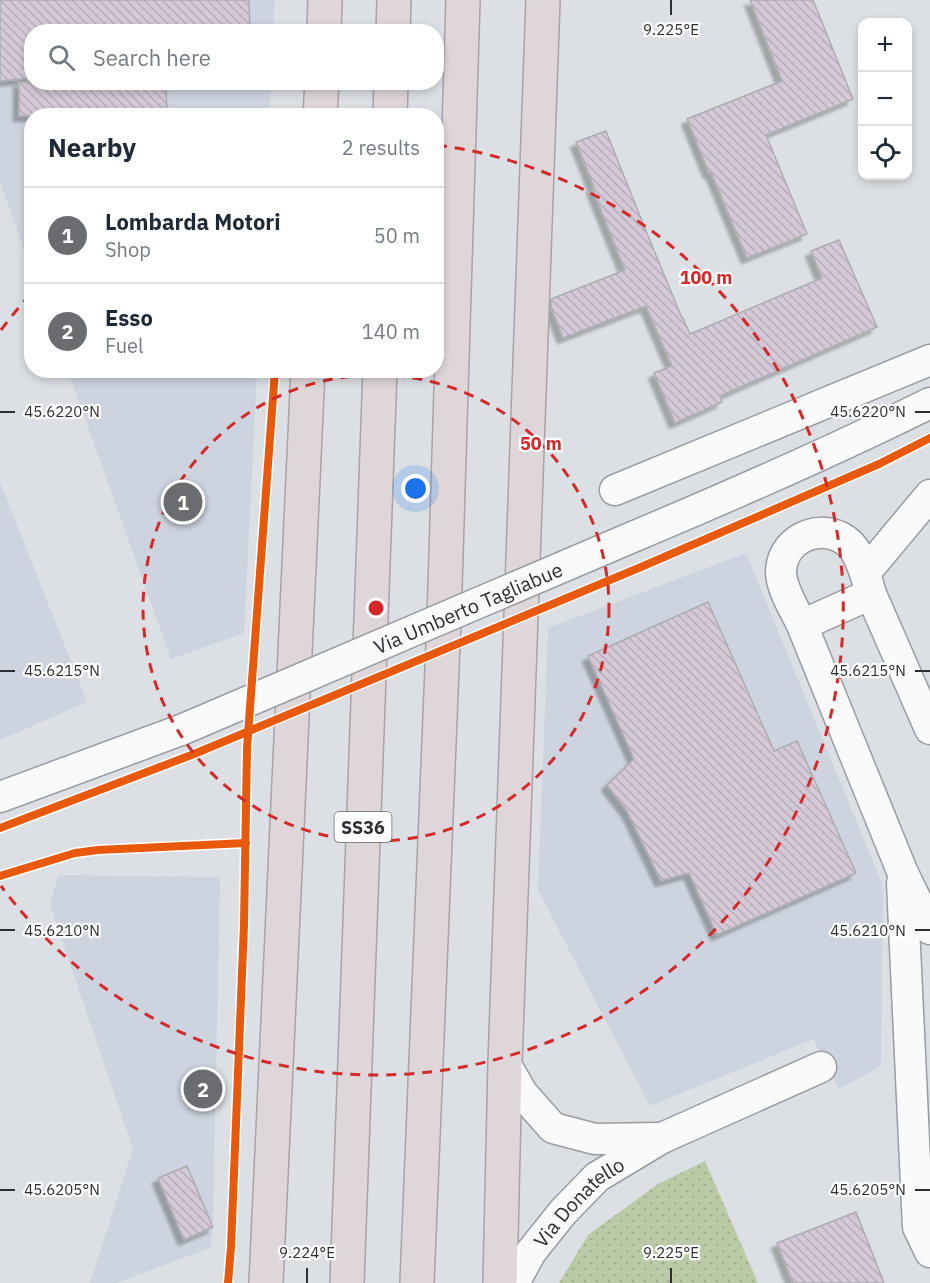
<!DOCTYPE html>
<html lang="en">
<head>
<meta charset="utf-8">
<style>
	body { margin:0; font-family:"IBM Plex Sans",sans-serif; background:#f2f2f3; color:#1f2937 }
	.controls { position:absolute; right:18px; top:18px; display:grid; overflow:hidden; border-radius:12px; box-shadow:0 3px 9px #0003 }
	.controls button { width:54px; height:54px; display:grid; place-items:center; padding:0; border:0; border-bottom:2px solid #e0e1e3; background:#fff; color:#1f2937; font:30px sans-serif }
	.you { position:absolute; left:416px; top:489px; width:21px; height:21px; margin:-15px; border:4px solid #fff; border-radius:50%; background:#1a73e8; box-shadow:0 0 0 9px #1a73e833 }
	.badge { display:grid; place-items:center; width:39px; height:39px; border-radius:50%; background:#6a6c70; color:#fff; font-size:20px; font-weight:700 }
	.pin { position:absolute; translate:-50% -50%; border:3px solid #fff; box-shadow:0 2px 6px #0006 }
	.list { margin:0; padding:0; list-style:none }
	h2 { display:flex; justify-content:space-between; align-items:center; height:78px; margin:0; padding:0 24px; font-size:26px }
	h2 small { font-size:20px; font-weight:400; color:#747a83 }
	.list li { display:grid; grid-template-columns:39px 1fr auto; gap:18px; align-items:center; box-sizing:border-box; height:96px; padding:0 24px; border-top:2px solid #e0e1e3 }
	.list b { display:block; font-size:22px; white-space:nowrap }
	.list p { margin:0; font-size:20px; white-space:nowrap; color:#747a83 }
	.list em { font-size:20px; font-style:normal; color:#747a83 }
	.icon { flex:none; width:33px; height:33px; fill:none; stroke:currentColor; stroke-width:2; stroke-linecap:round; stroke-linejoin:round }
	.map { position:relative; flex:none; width:930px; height:1283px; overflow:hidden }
	.search { position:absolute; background:#fff; box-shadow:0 3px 9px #0003; left:24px; top:24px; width:420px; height:66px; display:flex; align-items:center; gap:15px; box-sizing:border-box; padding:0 21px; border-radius:24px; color:#747a83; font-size:22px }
	.panel { position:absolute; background:#fff; box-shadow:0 3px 9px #0003; left:24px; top:108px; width:420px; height:270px; border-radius:24px }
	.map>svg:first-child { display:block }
	.built { fill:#cdd4df }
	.garden { fill:url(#garden-dots) }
	.building { fill:url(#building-back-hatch); stroke:#acadb0; stroke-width:1.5; filter:url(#shadow) }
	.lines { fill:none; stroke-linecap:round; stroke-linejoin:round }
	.minor-casing { stroke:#999ca0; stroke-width:33 }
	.highway-casing { stroke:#aaa2a6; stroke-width:36 }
	.minor { stroke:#fafafb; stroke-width:30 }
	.highway { stroke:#dfd6d9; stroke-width:33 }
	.minor-bridge-casing { stroke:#999ca0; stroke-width:33; stroke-linecap:butt }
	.minor-bridge { stroke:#fafafb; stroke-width:30 }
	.cycleway-casing { stroke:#fff; stroke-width:11 }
	.cycleway { stroke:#e8590c; stroke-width:8 }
	.ticks { fill:none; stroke:#2c2e31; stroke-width:2 }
	.ring { fill:none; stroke:#d62828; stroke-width:3; stroke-dasharray:10 8 }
	.labels { text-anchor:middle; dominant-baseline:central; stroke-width:4.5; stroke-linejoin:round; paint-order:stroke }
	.shield { fill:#fff; stroke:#6b6d6f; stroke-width:1.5 }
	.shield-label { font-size:18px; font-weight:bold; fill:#2c2e31 }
	.street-label { font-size:20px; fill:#2c2e31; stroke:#fff }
	.ticks-label { font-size:15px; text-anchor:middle; fill:#2c2e31; stroke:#fff; stroke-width:4.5; stroke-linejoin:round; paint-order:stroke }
	.centre { fill:#d62828; stroke:#fff; stroke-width:3 }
	.ring-label { font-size:18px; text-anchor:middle; font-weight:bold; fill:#d62828; stroke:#fff; stroke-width:4.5; stroke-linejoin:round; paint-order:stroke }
</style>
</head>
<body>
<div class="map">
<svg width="930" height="1283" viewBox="0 0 930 1283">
	<defs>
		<pattern id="garden-dots" width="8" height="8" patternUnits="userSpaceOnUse" patternTransform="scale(1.5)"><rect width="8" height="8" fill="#bbcaa6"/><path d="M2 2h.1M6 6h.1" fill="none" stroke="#a1ae8f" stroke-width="1.8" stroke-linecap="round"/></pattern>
		<pattern id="building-back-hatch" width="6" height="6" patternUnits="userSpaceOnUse" patternTransform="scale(1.5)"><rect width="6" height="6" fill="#d5c9d8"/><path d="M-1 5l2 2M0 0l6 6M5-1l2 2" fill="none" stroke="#b7adba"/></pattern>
		<filter id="shadow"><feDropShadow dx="-5.5" dy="5.5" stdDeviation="1.5" flood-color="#0004"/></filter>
	</defs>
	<rect width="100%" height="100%" fill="#dce0e4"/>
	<path class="built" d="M 0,0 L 275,0 L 273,31 L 32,32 L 32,82 L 271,83 L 269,115 L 32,116 L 31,269 L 0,182 Z
		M 68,371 L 257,371 L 244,633 L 171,659 Z
		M 0,482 L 87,702 L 0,740 Z
		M 746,553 L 883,886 L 881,1066 L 839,1089 L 813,1039 L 650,1106 L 538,890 L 548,628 Z
		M 58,875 L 220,877 L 213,1227 L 210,1248 L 116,1283 L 90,1283 L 133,1149 L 50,905 Z"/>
	<path class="garden" d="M 705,1161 L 758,1283 L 559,1283 L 588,1235 L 658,1184 Z"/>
	<path class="building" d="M 0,0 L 249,0 L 250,32 L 32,32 L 32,78 L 0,81 Z
		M 750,0 L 813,0 L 853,99 L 766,135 L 807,234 L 747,258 L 711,172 L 709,173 L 687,119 L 782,81 Z
		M 19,82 L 166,82 L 167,116 L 19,116 Z
		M 606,131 L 646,231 L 682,318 L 683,318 L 690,334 L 822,278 L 811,251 L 839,240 L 877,327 L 720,396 L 722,402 L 675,423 L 654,373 L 672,366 L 646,306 L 563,338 L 551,307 L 551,299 L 625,270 L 592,188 L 594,187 L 576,142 Z
		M 708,602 L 774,751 L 797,741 L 856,873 L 717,935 L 689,873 L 661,881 L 627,811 L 607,785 L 634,759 L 588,656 Z
		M 187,1166 L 213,1227 L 184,1240 L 158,1178 Z
		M 856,1212 L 884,1283 L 793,1283 L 777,1243 Z"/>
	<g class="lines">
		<defs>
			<g id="minor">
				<path d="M 615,490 L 930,360"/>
				<path d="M 930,495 L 865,573 L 871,594 L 802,625 L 902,871 L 930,929"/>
				<path d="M 635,536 C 735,494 833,451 930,403"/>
				<path d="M 871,594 L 930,729"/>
				<path d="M 802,625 C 795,610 780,587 781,570 C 784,535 826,521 850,544 C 858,552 861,563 865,573"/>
				<path d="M 0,797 L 181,730"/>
				<path d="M 902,883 L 918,1227 L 930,1252"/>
				<path d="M 505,1063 L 522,1093 L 553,1128 L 595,1139 L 662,1138"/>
				<path id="s1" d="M 514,1283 L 531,1252 L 563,1212 L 597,1177 L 662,1138 L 821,1067"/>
			</g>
			<path id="highway" d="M 324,32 L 325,0
				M 393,32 L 394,0
				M 320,116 L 322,82
				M 390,116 L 391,82
				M 266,1283 L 308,370
				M 347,1283 L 380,370
				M 417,1283 L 444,619 L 463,0
				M 500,1283 L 505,1063 L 543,0"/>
		</defs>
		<use href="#minor" class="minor-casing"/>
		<use href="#highway" class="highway-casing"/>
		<use href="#minor" class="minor"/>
		<use href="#highway" class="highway"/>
		<defs>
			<g id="minor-bridge">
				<path id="s2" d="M 181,730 L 635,536"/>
			</g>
		</defs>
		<use href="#minor-bridge" class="minor-bridge-casing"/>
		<use href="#minor-bridge" class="minor-bridge"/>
		<defs>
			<path id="cycleway" d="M 0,828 L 194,754 L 641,567 L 879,464 L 930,438
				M 0,876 L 75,853 L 98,850 L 246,843
				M 228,1283 L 231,1247 L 244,924 L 247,748 L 275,370"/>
		</defs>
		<use href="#cycleway" class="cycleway-casing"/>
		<use href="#cycleway" class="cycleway"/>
	</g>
	<path class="ticks" d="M 671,0 L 671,15M 0,412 L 15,412M 915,412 L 930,412M 0,671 L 15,671M 915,671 L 930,671M 0,930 L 15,930M 915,930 L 930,930M 0,1190 L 15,1190M 915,1190 L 930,1190M 307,1268 L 307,1283M 671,1268 L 671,1283"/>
	<g class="ring">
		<circle cx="376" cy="608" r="233"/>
		<path d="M1 330A467 467 0 0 1 29 296M437 145A467 467 0 1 1 1 886"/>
	</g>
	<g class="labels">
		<rect class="shield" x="334.5" y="812" width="57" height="30" rx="4.5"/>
		<g class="shield-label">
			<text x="363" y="827">SS36</text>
		</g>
		<g class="street-label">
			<text stroke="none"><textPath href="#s2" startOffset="312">Via Umberto Tagliabue</textPath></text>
			<text stroke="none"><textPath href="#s1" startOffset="105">Via Donatello</textPath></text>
		</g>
	</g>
	<g class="ticks-label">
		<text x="671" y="35">9.225°E</text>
		<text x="62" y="417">45.6220°N</text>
		<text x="868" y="417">45.6220°N</text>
		<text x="62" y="676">45.6215°N</text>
		<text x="868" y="676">45.6215°N</text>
		<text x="62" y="936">45.6210°N</text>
		<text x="868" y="936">45.6210°N</text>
		<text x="62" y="1195">45.6205°N</text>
		<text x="868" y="1195">45.6205°N</text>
		<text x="307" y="1258">9.224°E</text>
		<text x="671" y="1258">9.225°E</text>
	</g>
	<circle cx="376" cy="608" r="9" class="centre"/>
	<g class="ring-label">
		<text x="706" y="284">100 m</text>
		<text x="541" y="450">50 m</text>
	</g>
</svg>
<div class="controls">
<button>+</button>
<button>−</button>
<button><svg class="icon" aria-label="locate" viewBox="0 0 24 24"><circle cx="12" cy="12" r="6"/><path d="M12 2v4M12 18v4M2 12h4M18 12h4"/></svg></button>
</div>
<div class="you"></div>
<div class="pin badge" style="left:183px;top:502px">1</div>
<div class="pin badge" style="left:203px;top:1089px">2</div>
<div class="search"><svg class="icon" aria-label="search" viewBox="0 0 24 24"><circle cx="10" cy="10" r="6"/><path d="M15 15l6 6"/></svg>Search here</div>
<section class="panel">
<h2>Nearby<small>2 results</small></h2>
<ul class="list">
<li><span class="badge">1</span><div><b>Lombarda Motori</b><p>Shop</p></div><em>50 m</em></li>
<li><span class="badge">2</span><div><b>Esso</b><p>Fuel</p></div><em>140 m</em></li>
</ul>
</section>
</div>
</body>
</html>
